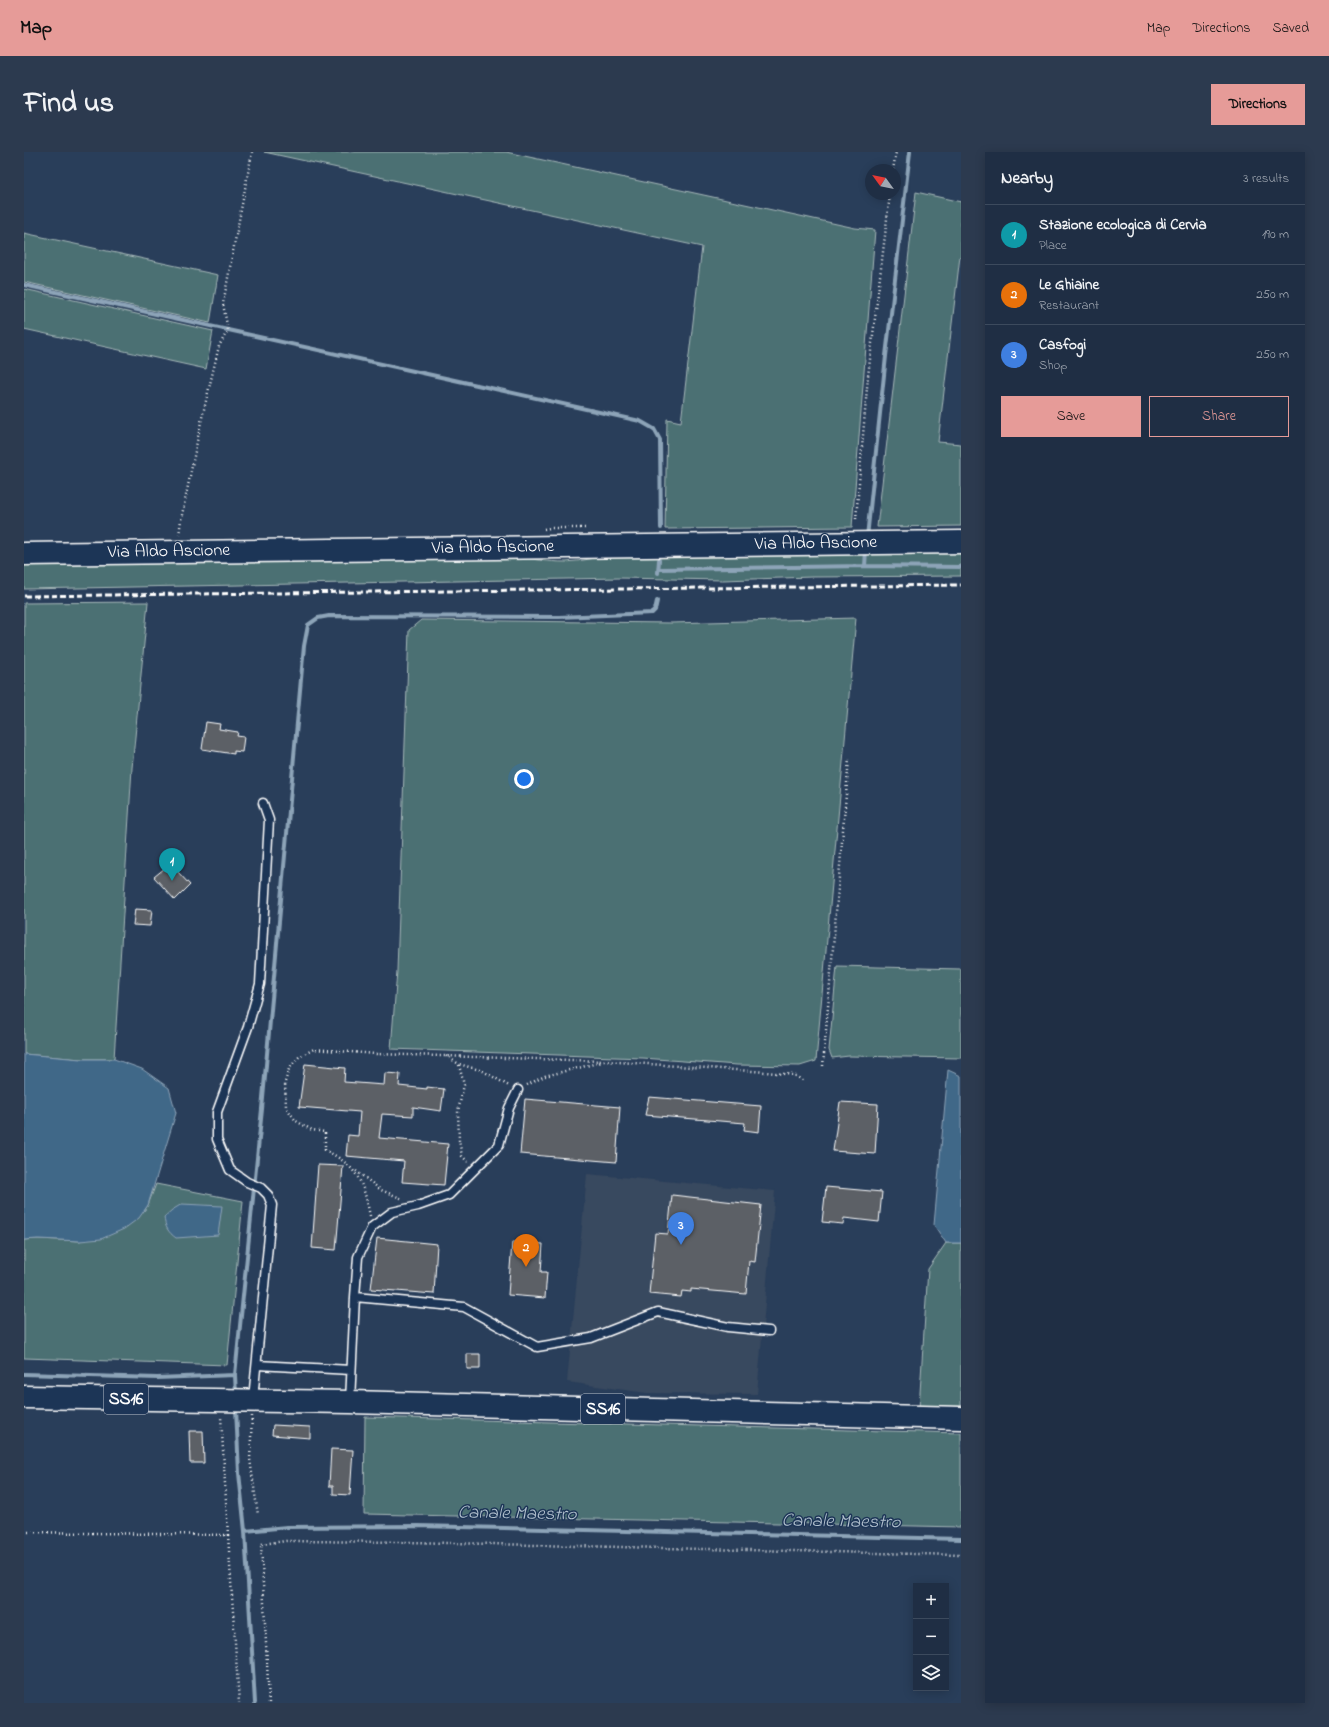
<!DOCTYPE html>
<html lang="en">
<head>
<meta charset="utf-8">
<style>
	body { margin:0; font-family:"Indie Flower",sans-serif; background:#2c3a4f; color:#f1f3f6 }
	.controls { position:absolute; right:12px; bottom:12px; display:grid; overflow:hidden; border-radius:0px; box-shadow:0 2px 10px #0003 }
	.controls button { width:36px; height:36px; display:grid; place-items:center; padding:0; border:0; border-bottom:1px solid #3c4a5d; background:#1f2e44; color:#f1f3f6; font:20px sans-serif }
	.compass { position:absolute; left:841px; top:12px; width:36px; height:36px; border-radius:50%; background:#1f2e44; box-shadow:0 2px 10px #0003; rotate:303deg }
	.you { position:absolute; left:500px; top:627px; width:14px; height:14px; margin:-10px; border:3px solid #fff; border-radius:50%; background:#1a73e8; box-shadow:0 0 0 6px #1a73e833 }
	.badge { display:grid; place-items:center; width:26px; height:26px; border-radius:50%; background:#e69b98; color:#fff; font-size:13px; font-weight:700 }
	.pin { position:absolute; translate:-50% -33px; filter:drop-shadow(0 1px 2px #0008) }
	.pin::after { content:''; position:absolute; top:21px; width:14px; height:12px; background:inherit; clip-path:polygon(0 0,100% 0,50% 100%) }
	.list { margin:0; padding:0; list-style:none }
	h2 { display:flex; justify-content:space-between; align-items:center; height:52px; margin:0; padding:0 16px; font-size:17px }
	h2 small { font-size:13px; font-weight:400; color:#a1a8b2 }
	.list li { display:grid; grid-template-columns:26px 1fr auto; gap:12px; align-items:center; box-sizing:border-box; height:60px; padding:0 16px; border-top:1px solid #3c4a5d }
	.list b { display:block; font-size:15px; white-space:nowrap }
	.list p { margin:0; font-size:13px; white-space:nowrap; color:#a1a8b2 }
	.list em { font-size:13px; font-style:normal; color:#a1a8b2 }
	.actions { display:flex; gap:8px; padding:12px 16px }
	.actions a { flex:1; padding:9px 0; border:1px solid #e69b98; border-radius:0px; text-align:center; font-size:14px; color:#e69b98 }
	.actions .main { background:#e69b98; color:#111 }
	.icon { flex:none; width:22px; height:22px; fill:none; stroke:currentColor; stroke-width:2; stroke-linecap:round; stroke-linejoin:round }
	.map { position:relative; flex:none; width:937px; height:1551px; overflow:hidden; border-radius:0px }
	header { display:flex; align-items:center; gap:24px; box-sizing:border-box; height:56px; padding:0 20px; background:#e69b98; color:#111 }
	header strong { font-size:19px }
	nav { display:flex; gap:22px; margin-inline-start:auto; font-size:14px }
	.intro { display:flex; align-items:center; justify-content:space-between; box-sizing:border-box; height:96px; padding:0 24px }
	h1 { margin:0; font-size:28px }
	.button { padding:10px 18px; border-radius:0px; background:#e69b98; color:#111; font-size:14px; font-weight:700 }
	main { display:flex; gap:24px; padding:0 24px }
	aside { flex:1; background:#1f2e44; border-radius:0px; box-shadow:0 2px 10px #0003 }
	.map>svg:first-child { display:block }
	.built { fill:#38485e }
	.green { fill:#4c7073; stroke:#a6b8b9 }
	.water { fill:#416788; stroke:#8da4b8 }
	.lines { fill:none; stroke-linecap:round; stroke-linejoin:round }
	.stream { stroke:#8da4b8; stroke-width:4 }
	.building { fill:#5b6066; stroke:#fff }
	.lane-casing { stroke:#fff; stroke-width:11 }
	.secondary-casing { stroke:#fff; stroke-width:25 }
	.primary-casing { stroke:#fff; stroke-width:25 }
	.path { stroke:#fff; stroke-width:2.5; stroke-dasharray:1 3; stroke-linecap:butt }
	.lane { stroke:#1d3557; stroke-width:8 }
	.secondary { stroke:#1d3557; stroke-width:22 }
	.primary { stroke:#1d3557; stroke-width:22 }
	.rail { stroke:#fff; stroke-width:3; stroke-dasharray:6 3; stroke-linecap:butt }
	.labels { text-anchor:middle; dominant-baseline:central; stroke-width:3; stroke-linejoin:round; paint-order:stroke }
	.shield { fill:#1d3557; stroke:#bbc2cd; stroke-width:1 }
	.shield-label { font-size:17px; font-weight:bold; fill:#fff }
	.street-label { font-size:18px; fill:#fff; stroke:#1d3557 }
	.water-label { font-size:19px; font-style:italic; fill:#b3c2cf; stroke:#1d3557 }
</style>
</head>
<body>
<header>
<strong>Map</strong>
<nav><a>Map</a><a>Directions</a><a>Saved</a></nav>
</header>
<div class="intro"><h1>Find us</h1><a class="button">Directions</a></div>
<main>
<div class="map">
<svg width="937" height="1551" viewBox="0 0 937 1551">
	<rect width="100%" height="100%" fill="#293e5a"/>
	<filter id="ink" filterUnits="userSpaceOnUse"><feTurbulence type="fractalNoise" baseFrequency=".025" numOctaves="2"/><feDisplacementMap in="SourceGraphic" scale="8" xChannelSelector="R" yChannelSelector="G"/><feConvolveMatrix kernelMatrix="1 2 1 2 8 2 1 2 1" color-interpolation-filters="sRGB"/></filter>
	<g filter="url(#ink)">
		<path class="built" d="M 563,1022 L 751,1039 L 733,1242 L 623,1241 L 543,1230 Z"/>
		<path class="green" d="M 240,0 L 482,0 L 831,76 L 851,78 L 828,375 L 641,377 L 643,267 L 657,270 L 678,95 Z
			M 892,40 L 937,50 L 937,104 L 936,104 L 914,290 L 937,292 L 937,374 L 853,375 Z
			M 0,81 L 194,123 L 186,171 L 0,130 Z
			M 0,137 L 189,179 L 182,217 L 0,177 Z
			M 937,398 L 937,424 L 788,425 L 699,428 L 596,426 L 0,437 L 0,410 L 489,404 C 507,407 524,410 542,410 C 559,409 576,405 592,402 Z
			M 124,450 L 108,616 L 90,907 L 57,907 L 0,902 L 0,451 Z
			M 832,466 L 792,909 L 776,914 L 713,913 L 619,906 L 367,897 L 373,819 L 385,478 L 397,468 L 647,471 Z
			M 813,814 L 937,817 L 937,906 L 825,904 L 808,906 L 805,898 Z
			M 132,1032 L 219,1049 L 203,1213 L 0,1206 L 0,1088 L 14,1087 L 56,1089 L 120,1059 L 124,1053 Z
			M 922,1091 L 937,1091 L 937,1257 L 895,1256 L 904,1117 Z
			M 341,1265 L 937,1281 L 937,1375 L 340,1362 Z"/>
		<path class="water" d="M 0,902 L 57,907 L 90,907 L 118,917 L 145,936 L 152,961 L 124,1053 L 115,1066 L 100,1077 L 77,1087 L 56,1089 L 14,1087 L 0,1088 Z
			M 924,918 L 937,924 L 937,1091 L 922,1091 L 910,1073 Z
			M 158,1052 L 198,1054 L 194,1083 L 152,1086 C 144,1080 141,1075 140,1065 L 148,1058 Z"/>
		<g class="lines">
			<path class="stream" d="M 0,133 L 616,269 L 630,277 L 636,288 L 637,376
				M 843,385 L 862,204 L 886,0
				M 841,414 L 937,415
				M 635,417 L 841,414 L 842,398
				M 634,421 L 635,408
				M 0,1222 L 133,1226 L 211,1223
				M 212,1243 L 211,1223 L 238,957 L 280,494 L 284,473 L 294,466 L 305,464 L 535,465 L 628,461 L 631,458 L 633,449
				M 212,1256 L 215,1321 L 221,1379
				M 231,1551 L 221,1379 L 263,1375 L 394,1374 L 937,1387"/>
		</g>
		<path class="building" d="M 182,570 L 196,572 L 195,577 L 214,580 L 213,584 L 220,585 L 218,600 L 210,599 L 210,602 L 178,597 Z
			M 141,716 L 148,723 L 153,719 L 166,733 L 151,748 L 130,725 Z
			M 111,757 L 128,758 L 126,774 L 109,773 Z
			M 281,912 L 321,916 L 320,930 L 360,933 L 361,921 L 376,922 L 375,934 L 403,937 L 403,935 L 420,937 L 417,959 L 389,955 L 389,964 L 358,962 L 355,986 L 424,992 L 420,1033 L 378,1030 L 380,1009 L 322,1004 L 324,983 L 334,984 L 336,960 L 275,955 Z
			M 625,945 L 737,954 L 735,980 L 720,978 L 721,971 L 621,963 Z
			M 501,947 L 596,955 L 592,1010 L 496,1002 Z
			M 816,950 L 854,952 L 851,1002 L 809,999 Z
			M 294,1013 L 319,1014 L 312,1098 L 288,1096 Z
			M 802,1035 L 858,1040 L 855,1070 L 820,1066 L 819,1072 L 798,1070 Z
			M 648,1043 L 737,1053 L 731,1110 L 725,1109 L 722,1142 L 667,1137 L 667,1140 L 658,1139 L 657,1145 L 625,1142 L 631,1081 L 644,1082 Z
			M 353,1086 L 413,1092 L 410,1142 L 347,1137 Z
			M 488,1090 L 519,1092 L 517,1120 L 523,1120 L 521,1146 L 484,1143 Z
			M 443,1202 L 456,1202 L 456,1217 L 443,1217 Z
			M 249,1273 L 286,1275 L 286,1286 L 248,1283 Z
			M 165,1279 L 179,1279 L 180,1311 L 166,1311 Z
			M 307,1297 L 329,1298 L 326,1343 L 309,1342 L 309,1334 L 305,1334 Z"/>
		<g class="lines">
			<defs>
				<path id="lane" d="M 331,1145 L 334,1105 L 348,1075 L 368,1060 L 394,1054 L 425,1043 L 475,993 L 485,956 L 494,938
					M 233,1213 L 327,1218
					M 229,1247 L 248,1053 L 244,1043 L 237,1036 L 223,1030 L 206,1018 L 193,987 L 193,960 L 224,875 L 236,832 L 245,668 L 239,651
					M 326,1249 L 331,1145 L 440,1155 L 513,1195 L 567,1186 L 634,1160 L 704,1175 L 745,1179"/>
				<path id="secondary" d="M 0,402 L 937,390"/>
				<path id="primary" d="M 0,1245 L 326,1250 L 937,1266"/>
			</defs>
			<use href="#lane" class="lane-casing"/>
			<use href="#secondary" class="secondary-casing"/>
			<use href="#primary" class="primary-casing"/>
			<path class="path" d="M 869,18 L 872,0
				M 832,367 L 844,224 L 866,42
				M 520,377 L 526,376 L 561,376
				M 155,383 L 157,368 L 177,270 L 195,194 L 204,178 L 199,152 L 228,0
				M 422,904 L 435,912 L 459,919 L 485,934
				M 435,913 L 440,933 L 434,959 L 435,988 L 438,1004 L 445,1011
				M 799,914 L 825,607
				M 503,933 L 521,924 L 578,910
				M 332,1019 L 357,1038 L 379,1047
				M 346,1064 C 339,1029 334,1015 301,998 L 301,980 L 288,978 L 272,969 L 262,955 L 261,930 L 265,917 L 275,905 L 290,897 L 352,902 L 580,909 L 742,920 L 770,923 L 780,929
				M 228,1264 L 226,1307 L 234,1363
				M 0,1380 L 204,1383 L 197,1264
				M 204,1383 L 215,1551
				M 245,1551 L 237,1392 L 262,1389 L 383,1390 L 937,1403"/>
			<use href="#lane" class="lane"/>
			<use href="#secondary" class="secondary"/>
			<use href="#primary" class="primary"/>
			<path class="rail" d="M 0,444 L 937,433"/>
		</g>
	</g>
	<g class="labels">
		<g class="shield">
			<rect x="80" y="1232" width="44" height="30" rx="3"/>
			<rect x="557" y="1242" width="44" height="30" rx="3"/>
		</g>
		<g class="shield-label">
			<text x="102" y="1247">SS16</text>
			<text x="579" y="1257">SS16</text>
		</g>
		<g class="street-label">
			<text transform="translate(792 392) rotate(-1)">Via Aldo Ascione</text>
			<text transform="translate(469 396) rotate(-1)">Via Aldo Ascione</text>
			<text transform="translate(145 400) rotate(-1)">Via Aldo Ascione</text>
		</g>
		<g class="water-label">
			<text transform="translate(493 1362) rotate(1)">Canale Maestro</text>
			<text transform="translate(817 1370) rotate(1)">Canale Maestro</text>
		</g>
	</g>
</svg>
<div class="controls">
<button>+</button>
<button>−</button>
<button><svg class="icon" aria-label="layers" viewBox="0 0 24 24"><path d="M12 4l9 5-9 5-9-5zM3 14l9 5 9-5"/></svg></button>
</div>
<svg class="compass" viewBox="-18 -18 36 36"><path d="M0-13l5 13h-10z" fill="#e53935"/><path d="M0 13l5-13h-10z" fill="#a1a8b2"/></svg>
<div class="you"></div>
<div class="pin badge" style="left:148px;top:729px;background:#0f9aa8">1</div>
<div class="pin badge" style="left:502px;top:1115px;background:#e8710a">2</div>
<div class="pin badge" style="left:657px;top:1093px;background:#3f7fe0">3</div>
</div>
<aside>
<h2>Nearby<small>3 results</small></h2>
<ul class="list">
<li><span class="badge" style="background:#0f9aa8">1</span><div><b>Stazione ecologica di Cervia</b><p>Place</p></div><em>190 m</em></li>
<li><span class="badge" style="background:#e8710a">2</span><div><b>Le Ghiaine</b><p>Restaurant</p></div><em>250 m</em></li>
<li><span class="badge" style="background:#3f7fe0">3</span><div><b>Casfogi</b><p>Shop</p></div><em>250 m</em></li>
</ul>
<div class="actions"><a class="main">Save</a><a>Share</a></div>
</aside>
</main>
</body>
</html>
